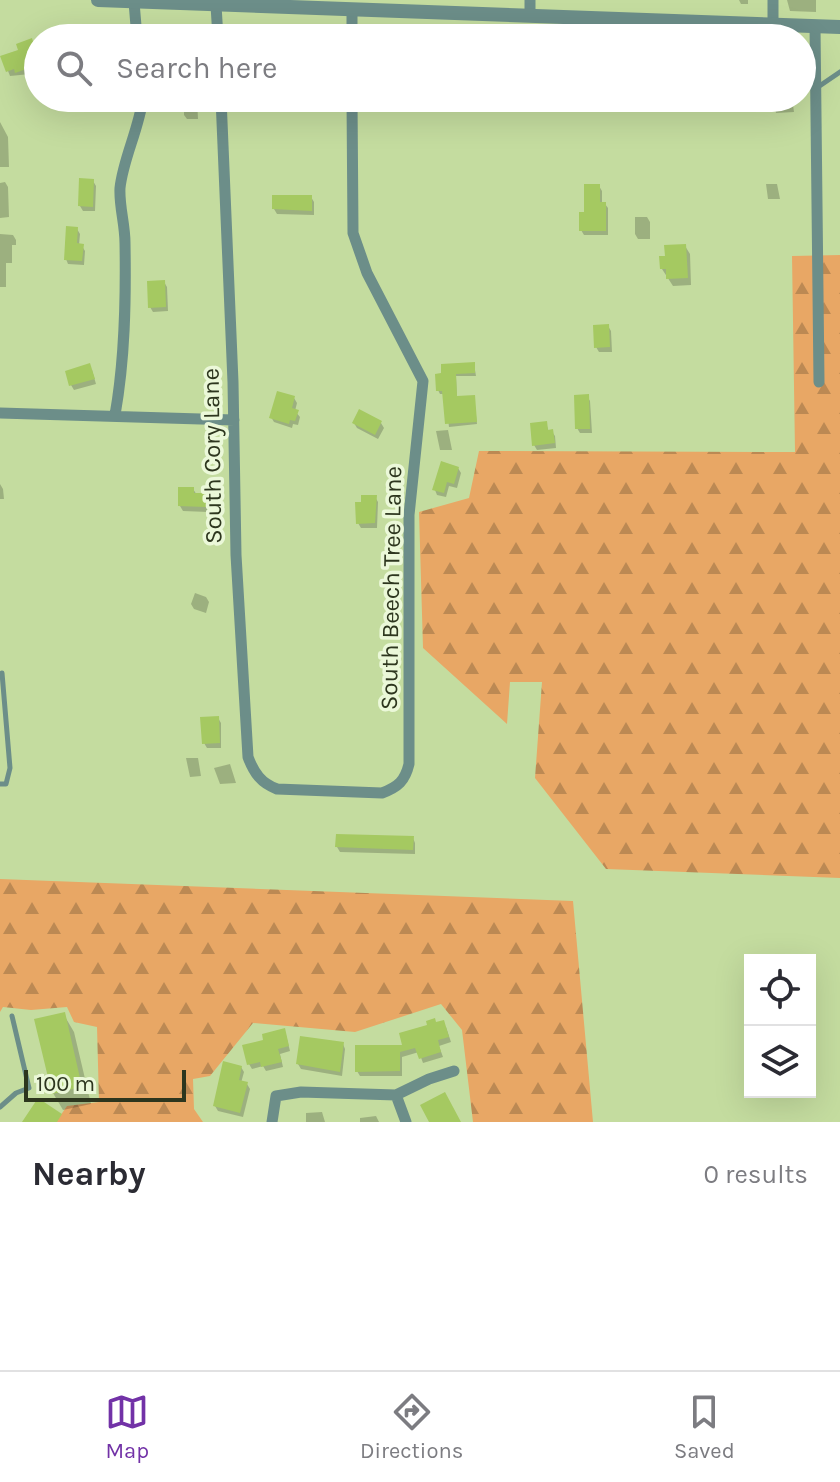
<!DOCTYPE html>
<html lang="en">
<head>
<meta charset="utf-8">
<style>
	body { margin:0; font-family:Karla,sans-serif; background:#f7f7f7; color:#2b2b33 }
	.controls { position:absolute; right:24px; bottom:24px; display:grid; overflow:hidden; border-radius:0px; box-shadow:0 8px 32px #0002 }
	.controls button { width:72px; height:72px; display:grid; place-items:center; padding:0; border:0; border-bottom:2px solid #e1e1e2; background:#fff; color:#2b2b33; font:40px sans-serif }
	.scale { position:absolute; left:24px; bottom:20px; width:162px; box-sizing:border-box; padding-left:8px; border:4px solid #2d361e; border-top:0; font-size:22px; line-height:28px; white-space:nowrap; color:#2d361e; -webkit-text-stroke:6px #ebf8d9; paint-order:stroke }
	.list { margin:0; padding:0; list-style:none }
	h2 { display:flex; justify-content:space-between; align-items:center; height:104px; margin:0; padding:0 32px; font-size:34px }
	h2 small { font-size:26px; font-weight:400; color:#7c7c81 }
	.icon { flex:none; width:44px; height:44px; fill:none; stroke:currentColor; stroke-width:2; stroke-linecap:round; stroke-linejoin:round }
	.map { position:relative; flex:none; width:840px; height:1122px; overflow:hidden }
	.search { position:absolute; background:#fff; box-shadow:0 8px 32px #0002; left:24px; right:24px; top:24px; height:88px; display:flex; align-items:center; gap:20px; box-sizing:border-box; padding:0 28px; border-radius:44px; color:#7c7c81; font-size:30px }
	.sheet { height:248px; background:#fff }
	nav { display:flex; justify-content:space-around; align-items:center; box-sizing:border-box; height:112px; border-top:2px solid #e1e1e2; background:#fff; font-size:22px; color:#7c7c81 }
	nav a { display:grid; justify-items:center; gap:4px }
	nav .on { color:#7232a7 }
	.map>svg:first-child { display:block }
	.forest { fill:url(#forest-firs) }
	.shadow { fill:#0003 }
	.building { fill:#a5c961 }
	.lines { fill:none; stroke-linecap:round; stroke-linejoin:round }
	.service { stroke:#6c8e89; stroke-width:5 }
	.minor { stroke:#6c8e89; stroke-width:11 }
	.tertiary { stroke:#6c8e89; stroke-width:14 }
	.labels { text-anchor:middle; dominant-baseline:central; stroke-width:7; stroke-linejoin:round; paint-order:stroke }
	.street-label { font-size:24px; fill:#2d361e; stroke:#ebf8d9 }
</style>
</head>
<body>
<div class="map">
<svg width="840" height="1122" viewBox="0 0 840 1122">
	<defs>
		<pattern id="forest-firs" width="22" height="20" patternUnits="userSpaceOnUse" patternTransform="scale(2)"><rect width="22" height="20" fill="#e8a765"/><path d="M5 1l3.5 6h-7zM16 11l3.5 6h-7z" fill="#bc8953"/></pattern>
	</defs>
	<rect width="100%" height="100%" fill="#c4dc9f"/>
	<path class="forest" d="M 840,255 L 840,878 L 606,869 L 535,778 L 542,682 L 510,682 L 507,724 L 423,648 L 419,512 L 469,498 L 479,451 L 795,452 L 792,256 Z
		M 0,879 L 573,901 L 593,1122 L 473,1122 L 462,1030 L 441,1004 L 355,1032 L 253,1023 L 210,1076 L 193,1079 L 194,1109 L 203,1122 L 56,1122 L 67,1106 L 99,1102 L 97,1027 L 74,1022 L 67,1007 L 31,1010 L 3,1007 L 0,1012 Z"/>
	<path class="shadow" d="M 739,0 L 748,0 L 748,4 L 741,4 Z
		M 787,0 L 816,0 L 816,12 L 790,11 Z
		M 72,34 L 75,38 L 59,38 Z
		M 34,45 L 38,65 L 28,68 L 30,74 L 10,76 L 3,58 Z
		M 184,98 L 197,98 L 198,119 L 187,119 L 184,115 Z
		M 773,98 L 792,98 L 794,112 L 776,113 Z
		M 0,122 L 8,137 L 9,167 L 0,167 Z
		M 93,181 L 96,186 L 95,211 L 83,211 L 80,206 Z
		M 5,182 L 8,187 L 9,217 L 0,218 L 0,183 Z
		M 766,184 L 777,184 L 780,199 L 768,199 Z
		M 599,186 L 602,191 L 602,204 L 605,204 L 608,208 L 608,235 L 584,235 L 581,230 Z
		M 311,197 L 314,202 L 314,215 L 277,214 L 274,209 Z
		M 635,217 L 647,217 L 650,222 L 650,239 L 638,239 L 635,234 Z
		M 77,229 L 80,234 L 79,245 L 82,246 L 85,251 L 84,265 L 68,264 L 66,259 Z
		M 0,234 L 13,235 L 16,240 L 16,245 L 12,245 L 12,263 L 6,263 L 6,287 L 0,287 Z
		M 685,246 L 690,254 L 691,285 L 673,286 L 662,269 Z
		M 164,282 L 167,287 L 168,311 L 153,312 L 150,307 Z
		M 608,326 L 611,331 L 612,352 L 599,352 L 596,347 Z
		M 474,364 L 476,376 L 456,376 L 457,398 L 474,397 L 477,424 L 449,427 L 445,394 L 440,394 L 438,390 L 444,375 Z
		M 92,370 L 96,384 L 74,390 L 71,385 Z
		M 587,396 L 590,401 L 592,433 L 580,433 L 577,428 Z
		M 294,398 L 297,403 L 295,411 L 300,417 L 298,425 L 293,424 L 292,428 L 274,422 L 271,417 Z
		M 354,423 L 381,423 L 384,428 L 378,439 L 357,428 Z
		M 546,423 L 549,432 L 552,432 L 555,436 L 556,448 L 537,450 L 534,445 Z
		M 448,430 L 452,450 L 440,450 L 436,431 Z
		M 458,468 L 461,473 L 457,488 L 449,486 L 446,497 L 437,495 L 435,490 Z
		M 0,484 L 3,489 L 4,499 L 0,499 Z
		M 193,489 L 197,495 L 206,495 L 208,500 L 208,512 L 183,511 L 180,506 Z
		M 375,497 L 378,502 L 377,528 L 361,528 L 358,523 Z
		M 195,593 L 206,597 L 209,602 L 206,613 L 194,609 L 191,604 Z
		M 218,718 L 221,723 L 221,748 L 207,748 L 204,743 Z
		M 186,758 L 198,758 L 201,776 L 190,777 Z
		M 230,764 L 236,783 L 220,784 L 214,768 Z
		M 413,838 L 415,843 L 415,854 L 340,852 L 337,847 Z
		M 64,1015 L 74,1032 L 91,1104 L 63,1110 L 53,1093 Z
		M 436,1024 L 446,1027 L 451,1042 L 439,1046 L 443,1057 L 423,1063 L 419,1052 L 402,1057 L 402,1076 L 360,1076 L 357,1071 L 405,1047 Z
		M 286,1035 L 290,1051 L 280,1054 L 283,1067 L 266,1071 L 263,1066 L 252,1069 L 249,1064 Z
		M 343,1044 L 345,1049 L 342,1076 L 301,1069 L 298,1064 Z
		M 241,1067 L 244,1072 L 241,1083 L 247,1084 L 250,1089 L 243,1117 L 218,1111 L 215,1106 Z
		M 322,1112 L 325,1122 L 306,1122 L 306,1113 Z
		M 376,1116 L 379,1122 L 360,1122 L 360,1118 Z"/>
	<path class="building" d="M 32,38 L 38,59 L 27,63 L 29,68 L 15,73 L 14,69 L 6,72 L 0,56 L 18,50 L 16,44 Z
		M 79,178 L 94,179 L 93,207 L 78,206 Z
		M 584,184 L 600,184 L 600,202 L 606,202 L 606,231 L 579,231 L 579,212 L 584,212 Z
		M 272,195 L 312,195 L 312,211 L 272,209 Z
		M 66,226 L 78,227 L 77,243 L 84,244 L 82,261 L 64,260 Z
		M 686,244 L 688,278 L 666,279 L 666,269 L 660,269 L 659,256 L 665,256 L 664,245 Z
		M 165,280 L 166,307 L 148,308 L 147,281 Z
		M 609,324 L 610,347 L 594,348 L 593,325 Z
		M 475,362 L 475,373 L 456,374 L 457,396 L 475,395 L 477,422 L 445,424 L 442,391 L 436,391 L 435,374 L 441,373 L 441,364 Z
		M 90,363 L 95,379 L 69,386 L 65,371 Z
		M 277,391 L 295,396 L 292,408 L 299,410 L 295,421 L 290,420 L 289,424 L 269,418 Z
		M 589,394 L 590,429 L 575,429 L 574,395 Z
		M 359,409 L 382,421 L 375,435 L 352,423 Z
		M 547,421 L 548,430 L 553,429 L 555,443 L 532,446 L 530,423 Z
		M 441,461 L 459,467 L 454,484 L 447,482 L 444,493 L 432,490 Z
		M 178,487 L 194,487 L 194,493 L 207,493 L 206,507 L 178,506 Z
		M 361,495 L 377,495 L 375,523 L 356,524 L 355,502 L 361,502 Z
		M 219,716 L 220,743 L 202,744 L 200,717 Z
		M 336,834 L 414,836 L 413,850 L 335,847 Z
		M 65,1012 L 82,1087 L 52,1094 L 34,1019 Z
		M 435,1018 L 436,1022 L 444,1020 L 449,1037 L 438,1040 L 441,1052 L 419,1059 L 415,1048 L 400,1052 L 400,1071 L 355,1072 L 355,1045 L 402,1045 L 399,1033 L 427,1025 L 426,1021 Z
		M 285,1028 L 289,1046 L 278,1049 L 282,1062 L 261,1067 L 260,1062 L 247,1065 L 242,1045 L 263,1040 L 262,1034 Z
		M 300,1036 L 344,1042 L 340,1072 L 296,1064 Z
		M 223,1061 L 242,1066 L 239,1080 L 248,1082 L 240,1113 L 213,1106 Z
		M 445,1092 L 461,1122 L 429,1122 L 420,1105 Z
		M 38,1098 L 62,1114 L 57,1122 L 22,1122 Z"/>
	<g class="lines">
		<path class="service" d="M 818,87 L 840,72
			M 0,784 L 6,784 L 10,768 L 2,673
			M 0,1107 L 16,1093 L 29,1088 L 12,1016"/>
		<path class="minor" d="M 530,0 L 530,14
			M 773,0 L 773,24
			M 134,2 L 137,38
			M 216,5 L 218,38
			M 352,9 L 352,38
			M 815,26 L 819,382
			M 221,98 L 233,382 L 236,555 L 248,757 C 254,773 261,783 277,789 L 382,793 C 398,787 405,781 409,764 L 409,515 L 423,381 L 367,273 L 353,233 L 352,98
			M 0,413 L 234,420
			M 115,415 C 125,359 126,301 125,243 C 125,224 119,206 120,188 C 123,159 139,129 143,98
			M 396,1095 L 406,1122
			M 272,1122 L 276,1096 L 301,1092 L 396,1095 L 429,1079 L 454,1071"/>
		<path class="tertiary" d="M 98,0 L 840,27"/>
	</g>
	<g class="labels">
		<g class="street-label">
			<text transform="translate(212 456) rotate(-91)">South Cory Lane</text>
			<text transform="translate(391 588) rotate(-89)">South Beech Tree Lane</text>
		</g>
	</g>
</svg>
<div class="controls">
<button><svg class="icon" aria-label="locate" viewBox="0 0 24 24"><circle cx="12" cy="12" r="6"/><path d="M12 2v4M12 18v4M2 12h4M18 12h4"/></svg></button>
<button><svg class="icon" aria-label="layers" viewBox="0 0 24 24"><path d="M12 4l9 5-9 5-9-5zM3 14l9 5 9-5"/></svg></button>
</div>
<div class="scale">100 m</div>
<div class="search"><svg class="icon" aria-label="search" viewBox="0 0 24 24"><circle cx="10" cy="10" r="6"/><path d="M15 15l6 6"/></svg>Search here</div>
</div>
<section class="sheet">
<h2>Nearby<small>0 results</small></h2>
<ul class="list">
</ul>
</section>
<nav>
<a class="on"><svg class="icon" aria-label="map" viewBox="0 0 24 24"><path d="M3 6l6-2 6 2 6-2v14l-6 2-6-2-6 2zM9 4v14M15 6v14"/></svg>Map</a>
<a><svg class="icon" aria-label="directions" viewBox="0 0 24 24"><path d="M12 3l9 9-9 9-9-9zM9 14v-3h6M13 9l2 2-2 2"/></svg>Directions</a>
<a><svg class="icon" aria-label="saved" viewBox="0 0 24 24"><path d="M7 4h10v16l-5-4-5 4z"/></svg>Saved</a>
</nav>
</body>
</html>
